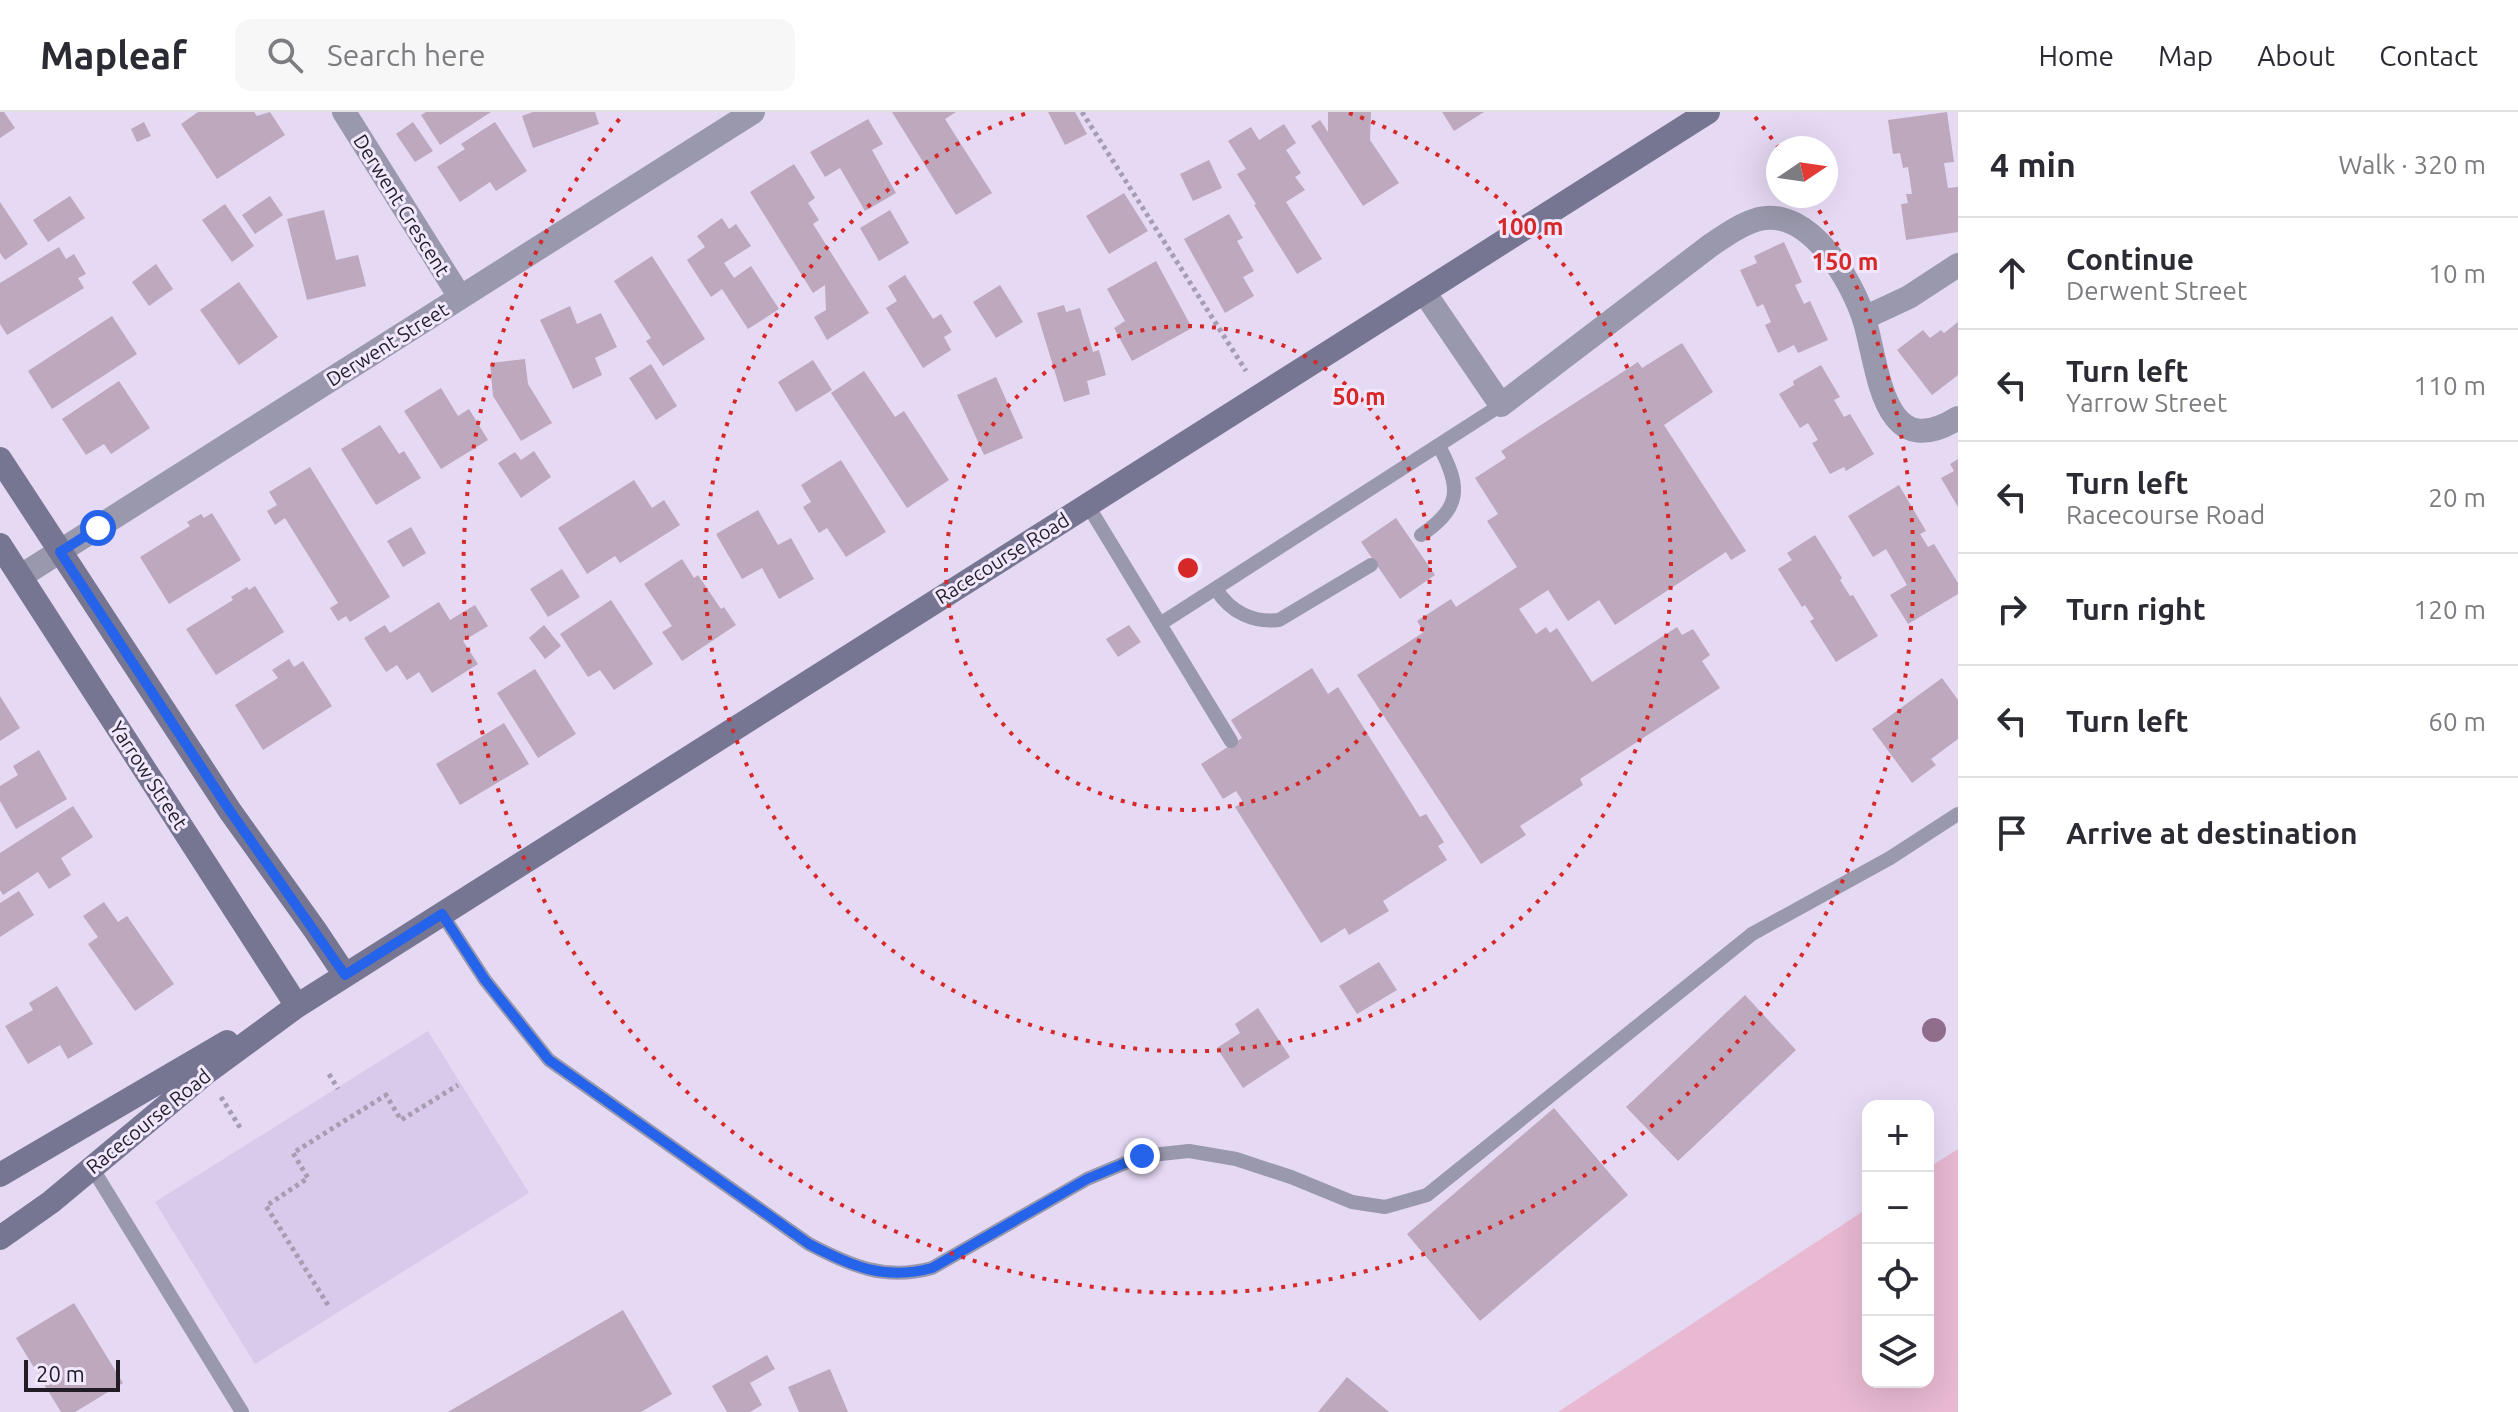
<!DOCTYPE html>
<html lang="en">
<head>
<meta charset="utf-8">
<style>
	body { margin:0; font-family:Ubuntu,sans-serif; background:#f7f7f7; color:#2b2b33 }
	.controls { position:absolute; right:24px; bottom:24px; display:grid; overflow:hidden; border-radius:16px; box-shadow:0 8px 32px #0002 }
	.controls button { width:72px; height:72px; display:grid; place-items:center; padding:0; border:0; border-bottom:2px solid #e1e1e2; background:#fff; color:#2b2b33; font:40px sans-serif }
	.compass { position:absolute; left:1766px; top:24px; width:72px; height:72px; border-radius:50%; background:#fff; box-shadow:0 8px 32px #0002; rotate:77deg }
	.scale { position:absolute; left:24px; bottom:20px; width:96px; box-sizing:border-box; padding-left:8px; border:4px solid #211c26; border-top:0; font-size:22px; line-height:28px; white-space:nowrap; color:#211c26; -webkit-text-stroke:6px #f2e8fd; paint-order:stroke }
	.stop { position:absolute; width:24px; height:24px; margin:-18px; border:6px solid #2563eb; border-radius:50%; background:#fff }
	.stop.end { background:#2563eb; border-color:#fff; box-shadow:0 2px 8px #0008 }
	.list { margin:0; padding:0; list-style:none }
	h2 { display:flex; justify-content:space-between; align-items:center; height:104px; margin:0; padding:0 32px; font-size:34px }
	h2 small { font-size:26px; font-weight:400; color:#7c7c81 }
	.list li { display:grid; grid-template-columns:52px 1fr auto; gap:24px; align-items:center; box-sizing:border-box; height:112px; padding:0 32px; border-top:2px solid #e1e1e2 }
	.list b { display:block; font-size:30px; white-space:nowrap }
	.list p { margin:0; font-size:26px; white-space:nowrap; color:#7c7c81 }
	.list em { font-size:26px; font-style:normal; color:#7c7c81 }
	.icon { flex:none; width:44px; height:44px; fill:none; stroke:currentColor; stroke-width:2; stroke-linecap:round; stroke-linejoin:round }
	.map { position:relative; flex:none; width:1958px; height:1300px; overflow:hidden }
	header { display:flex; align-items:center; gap:48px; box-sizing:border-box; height:112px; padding:0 40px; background:#fff; border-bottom:2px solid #e1e1e2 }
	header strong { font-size:38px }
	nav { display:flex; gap:44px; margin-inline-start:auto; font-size:28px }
	.search { width:560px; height:72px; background:#f7f7f7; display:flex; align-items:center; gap:20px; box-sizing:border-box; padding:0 28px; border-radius:16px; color:#7c7c81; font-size:30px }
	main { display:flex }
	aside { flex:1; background:#fff }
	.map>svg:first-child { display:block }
	.built { fill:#d9caeb }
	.green { fill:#e8b9d1 }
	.building { fill:#bda8bd }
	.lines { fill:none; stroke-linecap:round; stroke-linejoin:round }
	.path { stroke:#a79db2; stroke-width:5; stroke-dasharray:4 4; stroke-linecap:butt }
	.lane { stroke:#9998ac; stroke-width:14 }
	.street { stroke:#9998ac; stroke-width:24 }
	.secondary { stroke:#777692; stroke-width:24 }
	.tree { fill:#916d8c }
	.route { stroke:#2563eb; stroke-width:10 }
	.ring { fill:none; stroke:#d62828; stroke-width:4; stroke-dasharray:4 8 }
	.labels { text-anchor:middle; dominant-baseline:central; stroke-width:6; stroke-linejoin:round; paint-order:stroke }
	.street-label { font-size:20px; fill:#211c26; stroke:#f2e8fd }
	.centre { fill:#d62828; stroke:#f2e8fd; stroke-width:4 }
	.ring-label { font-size:24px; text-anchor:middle; font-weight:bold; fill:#d62828; stroke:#f2e8fd; stroke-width:6; stroke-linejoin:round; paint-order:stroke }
</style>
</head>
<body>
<header>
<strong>Mapleaf</strong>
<div class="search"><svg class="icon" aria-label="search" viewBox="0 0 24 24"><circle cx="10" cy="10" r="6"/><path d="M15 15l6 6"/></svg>Search here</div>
<nav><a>Home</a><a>Map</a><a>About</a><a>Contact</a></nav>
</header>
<main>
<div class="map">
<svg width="1958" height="1300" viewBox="0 0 1958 1300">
	<rect width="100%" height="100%" fill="#e6d9f4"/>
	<path class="built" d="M 428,919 L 529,1081 L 255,1252 L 155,1090 Z"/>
	<path class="green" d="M 1958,1037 L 1958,1300 L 1558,1300 L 1868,1096 L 1868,1270 L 1928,1270 L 1928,1056 Z"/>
	<path class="building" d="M 0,0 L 4,0 L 15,16 L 0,26 Z
		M 198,0 L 254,0 L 257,4 L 270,0 L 285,23 L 217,67 L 181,12 Z
		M 426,0 L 491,0 L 440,33 L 421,3 Z
		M 533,0 L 595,0 L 599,12 L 533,36 L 522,4 Z
		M 892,0 L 956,0 L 945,7 L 992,81 L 956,103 Z
		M 1048,0 L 1075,0 L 1087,22 L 1065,33 Z
		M 1328,0 L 1371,0 L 1370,28 L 1399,71 L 1363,94 L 1311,14 L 1320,8 L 1328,20 Z
		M 1442,0 L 1484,0 L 1454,19 Z
		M 1947,0 L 1954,50 L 1944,51 L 1948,76 L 1958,75 L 1958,120 L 1906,128 L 1901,92 L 1908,91 L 1906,82 L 1912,82 L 1908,55 L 1903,56 L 1900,41 L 1893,42 L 1888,8 Z
		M 868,7 L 883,32 L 872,38 L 896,81 L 865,99 L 840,56 L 825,65 L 810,40 Z
		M 144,10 L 151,24 L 137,30 L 131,17 Z
		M 413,10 L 433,39 L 415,50 L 396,22 Z
		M 495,10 L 527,59 L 496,79 L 490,70 L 460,90 L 437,55 L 465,37 L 461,32 Z
		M 1284,12 L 1296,31 L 1286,38 L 1301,61 L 1295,65 L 1305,78 L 1286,90 L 1322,147 L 1297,162 L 1254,93 L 1256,92 L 1237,62 L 1246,57 L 1228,29 L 1251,15 L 1259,28 Z
		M 1209,48 L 1222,76 L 1193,89 L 1180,62 Z
		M 794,52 L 815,86 L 808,91 L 819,108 L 813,112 L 869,201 L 827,228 L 814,205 L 826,198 L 825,173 L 813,181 L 750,80 Z
		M 1124,81 L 1148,119 L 1109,142 L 1086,104 Z
		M 70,84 L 85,106 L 48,130 L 33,108 Z
		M 270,84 L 283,103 L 255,122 L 242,103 Z
		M 0,90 L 28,132 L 5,148 L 0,141 Z
		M 225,92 L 254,134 L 232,150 L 202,108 Z
		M 324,98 L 336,148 L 358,143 L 366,174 L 307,188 L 287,107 Z
		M 890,98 L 909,131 L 879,149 L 860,116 Z
		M 1229,102 L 1243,126 L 1237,129 L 1254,159 L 1243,165 L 1254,184 L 1225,201 L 1184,127 Z
		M 722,106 L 729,117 L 736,112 L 751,134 L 724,151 L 734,166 L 751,154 L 779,197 L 748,217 L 722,177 L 711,185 L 687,148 L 705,135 L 697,124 Z
		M 1784,130 L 1802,170 L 1795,173 L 1804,192 L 1810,189 L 1828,228 L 1798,241 L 1794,233 L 1778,241 L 1765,213 L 1771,210 L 1763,192 L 1757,195 L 1740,158 L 1757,151 L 1754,144 Z
		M 59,135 L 66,147 L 74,142 L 86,162 L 78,166 L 84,176 L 7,223 L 0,212 L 0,171 Z
		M 652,144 L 705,227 L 663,254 L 646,229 L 651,226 L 614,169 Z
		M 1156,149 L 1192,216 L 1132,249 L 1114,216 L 1125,209 L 1107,177 Z
		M 156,152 L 173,177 L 149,194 L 132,170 Z
		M 905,163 L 933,207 L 941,202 L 952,220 L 944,225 L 951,238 L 923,256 L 886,196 L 897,189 L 888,174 Z
		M 239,170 L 278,225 L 239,253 L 200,198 Z
		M 1000,173 L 1023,210 L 996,226 L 973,190 Z
		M 1064,193 L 1066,200 L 1080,196 L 1093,240 L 1099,238 L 1106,263 L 1087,269 L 1090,282 L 1064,290 L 1037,201 Z
		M 570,194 L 577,212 L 601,201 L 617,235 L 595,246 L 602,263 L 573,277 L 540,208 Z
		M 112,204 L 137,242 L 52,297 L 28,259 Z
		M 1958,210 L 1958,263 L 1932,283 L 1897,238 L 1923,218 L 1930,226 L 1941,218 L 1944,221 Z
		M 1682,231 L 1713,280 L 1664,313 L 1746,439 L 1731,448 L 1726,440 L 1615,513 L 1599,488 L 1568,509 L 1548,478 L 1519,497 L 1536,522 L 1546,515 L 1550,521 L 1557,516 L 1592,570 L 1677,515 L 1682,523 L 1693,517 L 1710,543 L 1702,549 L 1720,576 L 1580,667 L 1583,673 L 1520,714 L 1526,723 L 1481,752 L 1357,563 L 1424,520 L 1417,509 L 1451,487 L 1456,495 L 1517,455 L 1487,409 L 1498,402 L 1475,366 L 1506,346 L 1501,339 L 1638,250 L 1642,256 Z
		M 525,247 L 528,272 L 552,311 L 521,329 L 493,284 L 490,251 Z
		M 813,248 L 832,278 L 796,300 L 778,270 Z
		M 651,252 L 677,294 L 656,308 L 629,266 Z
		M 1821,253 L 1840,285 L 1834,288 L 1844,305 L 1850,302 L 1874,342 L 1846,359 L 1844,355 L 1830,362 L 1812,331 L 1818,328 L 1808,311 L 1800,316 L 1779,282 L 1794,273 L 1793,269 Z
		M 864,259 L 895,305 L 904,299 L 949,368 L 907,396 L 831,281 Z
		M 996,265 L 1023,326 L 984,343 L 957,283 Z
		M 119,269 L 150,316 L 111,342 L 104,332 L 86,343 L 62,307 Z
		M 441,276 L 458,304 L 469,297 L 488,328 L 441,357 L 404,299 Z
		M 380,313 L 399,342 L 404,339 L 421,366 L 376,393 L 341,337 Z
		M 534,339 L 551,365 L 521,386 L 498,351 L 515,340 L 521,348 Z
		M 1958,347 L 1958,395 L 1941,366 L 1954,359 L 1950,352 Z
		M 841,348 L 886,420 L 846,445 L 827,416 L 819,421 L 803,395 L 811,390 L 801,373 Z
		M 310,355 L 390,485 L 350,510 L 346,504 L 338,509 L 330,496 L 338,491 L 285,406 L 275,413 L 267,399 L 277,393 L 269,380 Z
		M 634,368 L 652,396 L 664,388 L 680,413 L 620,451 L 615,444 L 587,462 L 558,416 Z
		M 1899,373 L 1926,419 L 1920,422 L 1928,435 L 1934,432 L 1958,471 L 1958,482 L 1908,512 L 1890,483 L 1907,473 L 1886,437 L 1873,445 L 1848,404 Z
		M 758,398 L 778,433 L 791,426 L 814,467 L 779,487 L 762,456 L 742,467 L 716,422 Z
		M 212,401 L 241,448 L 169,492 L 140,445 L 190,414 L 187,410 L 201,402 L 204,406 Z
		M 1396,406 L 1435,463 L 1400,487 L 1361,430 Z
		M 411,415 L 426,441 L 403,455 L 387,429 Z
		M 1815,423 L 1842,466 L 1840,468 L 1850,484 L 1853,483 L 1878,524 L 1836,550 L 1810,509 L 1814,507 L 1805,493 L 1802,495 L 1778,457 L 1792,448 L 1787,441 Z
		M 682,447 L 694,466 L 698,463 L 721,497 L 724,495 L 736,513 L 682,549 L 662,520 L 672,514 L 644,472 Z
		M 562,457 L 580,485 L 548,505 L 530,477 Z
		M 255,474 L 284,520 L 216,563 L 186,517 L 233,488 L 231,485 L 247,475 L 249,478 Z
		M 611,488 L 653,552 L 614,578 L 600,558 L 588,565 L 560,522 Z
		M 439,490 L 450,508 L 475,493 L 488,514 L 463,529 L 478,552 L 432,581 L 419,560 L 407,568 L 397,553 L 386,560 L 364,526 L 385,513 L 390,521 Z
		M 544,513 L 561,534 L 545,547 L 529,526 Z
		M 1129,513 L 1141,530 L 1118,545 L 1106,527 Z
		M 289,547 L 294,555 L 303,549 L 332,594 L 263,638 L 235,593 L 278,566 L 272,558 Z
		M 1312,556 L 1328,582 L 1338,575 L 1420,705 L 1426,702 L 1444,730 L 1438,734 L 1447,748 L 1383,789 L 1389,799 L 1349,823 L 1345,816 L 1321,831 L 1235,695 L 1243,690 L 1236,679 L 1223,687 L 1201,652 L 1242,626 L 1231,608 Z
		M 535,557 L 576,622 L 538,646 L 497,581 Z
		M 1942,566 L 1958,588 L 1958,627 L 1931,647 L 1936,653 L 1912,671 L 1872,617 Z
		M 0,584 L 20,616 L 0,629 Z
		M 504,611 L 529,652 L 460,693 L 436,652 Z
		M 39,638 L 67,687 L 16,717 L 0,689 L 0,674 L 18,663 L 13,654 Z
		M 73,694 L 93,725 L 61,746 L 71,763 L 49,777 L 38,760 L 3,783 L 0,778 L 0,741 Z
		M 19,779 L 34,803 L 0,825 L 0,791 Z
		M 104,790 L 118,810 L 127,804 L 174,872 L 135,899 L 88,832 L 98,825 L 83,804 Z
		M 1379,850 L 1397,878 L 1357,902 L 1339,874 Z
		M 57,874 L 93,932 L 68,947 L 60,933 L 28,952 L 5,914 L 33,898 L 29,891 Z
		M 1745,883 L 1796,938 L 1678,1049 L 1626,995 Z
		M 1258,896 L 1290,945 L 1243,976 L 1217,936 L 1240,921 L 1235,912 Z
		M 1554,996 L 1628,1083 L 1480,1209 L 1407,1122 Z
		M 74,1191 L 123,1271 L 75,1300 L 61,1300 L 16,1226 Z
		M 623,1198 L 672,1282 L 641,1300 L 448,1300 Z
		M 767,1243 L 775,1257 L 750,1271 L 762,1293 L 750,1300 L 727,1300 L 712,1274 Z
		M 830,1257 L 848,1300 L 799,1300 L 788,1275 Z
		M 1347,1265 L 1389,1300 L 1318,1300 Z"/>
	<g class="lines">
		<path class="path" d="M 1082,0 L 1246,259
			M 329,962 L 338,977
			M 221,985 L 241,1017
			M 328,1193 L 266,1094 L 308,1066 L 293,1041 L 386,983 L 401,1008 L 458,973"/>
		<path class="lane" d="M 1087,392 L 1231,629
			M 1421,423 C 1462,396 1461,375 1439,334
			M 1216,477 C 1230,500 1253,511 1279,508 L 1371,453
			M 1160,512 L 1501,293
			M 442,802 L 485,868 L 549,948 L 809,1132 C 851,1154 885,1169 932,1156 L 1087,1067 L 1142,1044 L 1189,1039 L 1236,1047 L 1291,1065 L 1352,1090 L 1385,1095 L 1427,1083 L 1752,822 L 1890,746 L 1958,702
			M 91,1054 L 242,1300"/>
		<path class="street" d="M 344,0 L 460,185
			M 1424,180 L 1501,293 L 1711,133 C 1726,123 1741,112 1759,107 C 1810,95 1853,170 1865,210 C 1879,259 1883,353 1958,306
			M 1864,206 L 1909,185 L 1958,153
			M 21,464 L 753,0"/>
		<path class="secondary" d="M 0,347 L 230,699 L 315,818 L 345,863
			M 0,433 L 297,894
			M 0,1063 L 227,930
			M 0,1126 L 51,1090 L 207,960 L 297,894 L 1708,0"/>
	</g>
	<circle class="tree" cx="1934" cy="918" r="12"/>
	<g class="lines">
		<path class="route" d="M 98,416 L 60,440 L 230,699 L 345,863 L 442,802 L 485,868 L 549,948 L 809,1132 C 851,1154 884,1169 932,1156 L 1087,1067 L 1142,1044"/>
	</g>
	<g class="ring">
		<circle cx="1188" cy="456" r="242"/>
		<path d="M1349 1A483 483 0 1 1 1027 1"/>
		<path d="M1755 5A725 725 0 0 1 1778 35M1813 88A725 725 0 1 1 621 5"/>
	</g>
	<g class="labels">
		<g class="street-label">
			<text transform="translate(402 93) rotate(58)">Derwent Crescent</text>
			<text transform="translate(387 232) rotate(-32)">Derwent Street</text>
			<text transform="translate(1002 446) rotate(-32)">Racecourse Road</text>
			<text transform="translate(149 663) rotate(57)">Yarrow Street</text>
			<text transform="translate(148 1009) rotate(-39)">Racecourse Road</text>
		</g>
	</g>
	<circle cx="1188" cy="456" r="12" class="centre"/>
	<g class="ring-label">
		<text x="1530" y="123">100 m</text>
		<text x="1845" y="158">150 m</text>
		<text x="1359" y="293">50 m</text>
	</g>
</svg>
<div class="controls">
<button>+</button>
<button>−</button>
<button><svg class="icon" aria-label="locate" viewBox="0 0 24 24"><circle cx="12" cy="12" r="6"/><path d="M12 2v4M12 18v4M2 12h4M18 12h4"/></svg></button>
<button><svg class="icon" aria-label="layers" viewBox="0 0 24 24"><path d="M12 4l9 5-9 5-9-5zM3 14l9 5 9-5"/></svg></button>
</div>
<svg class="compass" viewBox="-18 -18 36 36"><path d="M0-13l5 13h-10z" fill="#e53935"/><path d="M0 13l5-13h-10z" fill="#7c7c81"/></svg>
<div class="scale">20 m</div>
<div class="stop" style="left:98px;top:416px"></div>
<div class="stop end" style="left:1142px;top:1044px"></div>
</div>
<aside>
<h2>4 min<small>Walk · 320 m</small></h2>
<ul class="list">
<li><svg class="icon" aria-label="ahead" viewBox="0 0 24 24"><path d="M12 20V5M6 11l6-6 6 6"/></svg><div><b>Continue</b><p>Derwent Street</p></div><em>10 m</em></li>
<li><svg class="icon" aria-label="left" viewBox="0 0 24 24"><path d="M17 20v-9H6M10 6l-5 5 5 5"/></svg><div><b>Turn left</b><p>Yarrow Street</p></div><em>110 m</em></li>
<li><svg class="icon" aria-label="left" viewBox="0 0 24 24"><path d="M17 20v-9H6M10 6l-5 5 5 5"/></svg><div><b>Turn left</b><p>Racecourse Road</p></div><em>20 m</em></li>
<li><svg class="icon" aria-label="right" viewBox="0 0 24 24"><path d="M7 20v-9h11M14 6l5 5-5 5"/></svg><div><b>Turn right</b></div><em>120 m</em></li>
<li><svg class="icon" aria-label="left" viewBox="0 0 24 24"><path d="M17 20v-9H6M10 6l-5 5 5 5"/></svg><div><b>Turn left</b></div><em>60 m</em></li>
<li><svg class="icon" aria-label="arrive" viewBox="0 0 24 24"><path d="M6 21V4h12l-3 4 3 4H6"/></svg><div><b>Arrive at destination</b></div></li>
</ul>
</aside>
</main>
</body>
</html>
